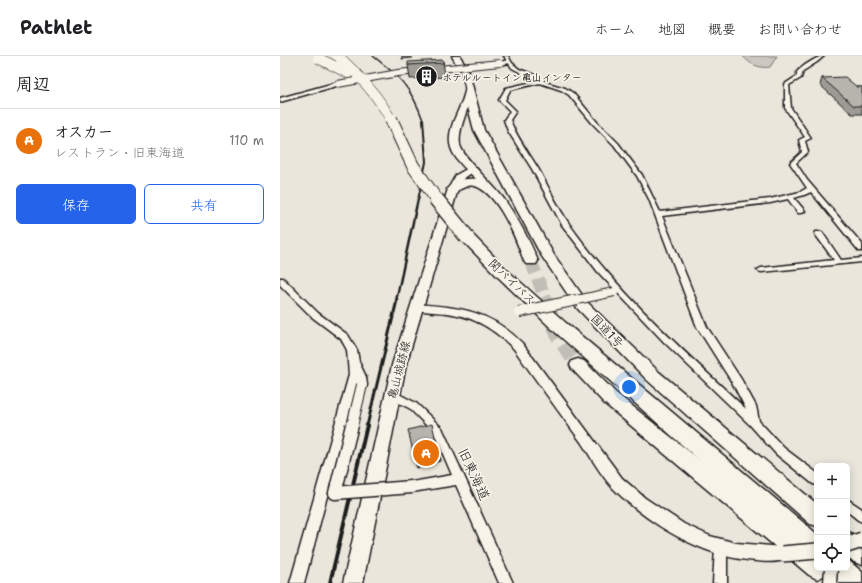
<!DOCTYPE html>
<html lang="ja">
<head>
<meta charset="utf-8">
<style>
	body { margin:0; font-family:"Shantell Sans","Klee One",sans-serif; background:#f2f2f2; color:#202124 }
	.controls { position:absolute; right:12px; bottom:12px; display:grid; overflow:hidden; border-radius:6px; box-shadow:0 2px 10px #0003 }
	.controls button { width:36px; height:36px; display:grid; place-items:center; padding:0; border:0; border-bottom:1px solid #e0e0e0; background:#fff; color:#202124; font:20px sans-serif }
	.you { position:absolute; left:349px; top:331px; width:14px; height:14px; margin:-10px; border:3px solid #fff; border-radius:50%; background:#1a73e8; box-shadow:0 0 0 6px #1a73e833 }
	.badge { display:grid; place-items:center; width:26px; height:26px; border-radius:50%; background:#2563eb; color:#fff; font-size:13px; font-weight:700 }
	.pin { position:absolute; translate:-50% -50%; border:2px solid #fff; box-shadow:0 1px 4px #0006 }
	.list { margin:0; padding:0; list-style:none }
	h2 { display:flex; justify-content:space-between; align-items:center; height:52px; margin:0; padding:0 16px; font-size:17px }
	h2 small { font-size:13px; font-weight:400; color:#757577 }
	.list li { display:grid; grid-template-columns:26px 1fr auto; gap:12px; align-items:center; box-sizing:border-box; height:64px; padding:0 16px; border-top:1px solid #e0e0e0 }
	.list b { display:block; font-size:15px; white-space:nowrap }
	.list p { margin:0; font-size:13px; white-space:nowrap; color:#757577 }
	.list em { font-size:13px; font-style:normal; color:#757577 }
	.actions { display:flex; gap:8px; padding:12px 16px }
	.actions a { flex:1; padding:9px 0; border:1px solid #2563eb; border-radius:6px; text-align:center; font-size:14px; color:#2563eb }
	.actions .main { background:#2563eb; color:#fff }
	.icon { flex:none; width:22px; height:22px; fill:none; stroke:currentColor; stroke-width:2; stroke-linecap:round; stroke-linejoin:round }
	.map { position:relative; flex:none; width:582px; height:527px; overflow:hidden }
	header { display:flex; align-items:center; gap:24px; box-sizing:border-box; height:56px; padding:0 20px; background:#fff; border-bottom:1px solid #e0e0e0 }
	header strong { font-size:19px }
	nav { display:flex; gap:22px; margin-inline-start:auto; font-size:14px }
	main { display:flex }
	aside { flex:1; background:#fff }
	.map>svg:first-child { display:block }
	.green { fill:#ccc8c0; stroke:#74726e }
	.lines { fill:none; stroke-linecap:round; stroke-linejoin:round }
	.trunk-tunnel-far1 { stroke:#c1beb6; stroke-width:13; stroke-dasharray:13 6; stroke-linecap:butt }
	.trunk-tunnel { stroke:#c1beb6; stroke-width:16; stroke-dasharray:16 8; stroke-linecap:butt }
	.minor-casing { stroke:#1c1c1c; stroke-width:3 }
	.tertiary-casing { stroke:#1c1c1c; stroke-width:3 }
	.secondary-casing { stroke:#1c1c1c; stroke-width:3 }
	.trunk-casing { stroke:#1c1c1c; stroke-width:3 }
	.motorway-casing { stroke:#1c1c1c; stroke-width:3 }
	.minor { fill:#f7f3e8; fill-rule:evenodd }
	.tertiary { fill:#f7f3e8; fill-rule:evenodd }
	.secondary { fill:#f7f3e8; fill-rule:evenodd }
	.trunk { fill:#f7f3e8; fill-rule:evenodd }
	.motorway { fill:#f7f3e8; fill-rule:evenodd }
	.rail-far4 { stroke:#1c1c1c; stroke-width:1.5 }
	.rail-far3 { stroke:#1c1c1c; stroke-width:2 }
	.rail-far2 { stroke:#1c1c1c; stroke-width:2.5 }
	.rail-far1 { stroke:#1c1c1c; stroke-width:3 }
	.rail { stroke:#1c1c1c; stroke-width:4 }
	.minor-bridge-far2-casing { stroke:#1c1c1c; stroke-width:10; stroke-linecap:butt }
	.minor-bridge-far1-casing { stroke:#1c1c1c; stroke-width:12; stroke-linecap:butt }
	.minor-bridge-casing { stroke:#1c1c1c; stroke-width:15; stroke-linecap:butt }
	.tertiary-bridge-far1-casing { stroke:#1c1c1c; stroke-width:8; stroke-linecap:butt }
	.tertiary-bridge-casing { stroke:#1c1c1c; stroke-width:18; stroke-linecap:butt }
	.motorway-bridge-far2-casing { stroke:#1c1c1c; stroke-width:11; stroke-linecap:butt }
	.motorway-bridge-far1-casing { stroke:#1c1c1c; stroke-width:14; stroke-linecap:butt }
	.motorway-bridge-casing { stroke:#1c1c1c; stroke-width:17; stroke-linecap:butt }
	.minor-bridge-far2 { stroke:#f7f3e8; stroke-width:8 }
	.minor-bridge-far1 { stroke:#f7f3e8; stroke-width:10 }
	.minor-bridge { stroke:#f7f3e8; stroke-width:12 }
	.tertiary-bridge-far1 { stroke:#f7f3e8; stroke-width:6 }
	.tertiary-bridge { stroke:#f7f3e8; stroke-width:15 }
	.motorway-bridge-far2 { stroke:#f7f3e8; stroke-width:10 }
	.motorway-bridge-far1 { stroke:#f7f3e8; stroke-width:12 }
	.motorway-bridge { stroke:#f7f3e8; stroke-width:14 }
	.wall { fill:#9d9b94; stroke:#1c1c1c }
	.shaded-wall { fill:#7f7e78; stroke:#1c1c1c }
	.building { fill:#b6b4ac; stroke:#1c1c1c }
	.labels { text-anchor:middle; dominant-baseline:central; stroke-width:3.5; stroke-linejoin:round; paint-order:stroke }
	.far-poi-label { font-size:10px; font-weight:bold; fill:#1c1c1c; stroke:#f7f3e8; text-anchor:start }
	.street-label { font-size:12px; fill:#1c1c1c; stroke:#f7f3e8 }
	.near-street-label { font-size:14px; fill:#1c1c1c; stroke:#f7f3e8 }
</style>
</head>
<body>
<header>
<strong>Pathlet</strong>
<nav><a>ホーム</a><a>地図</a><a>概要</a><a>お問い合わせ</a></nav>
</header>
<main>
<aside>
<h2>周辺<small></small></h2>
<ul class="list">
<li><span class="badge" style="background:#e8710a">A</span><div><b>オスカー</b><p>レストラン · 旧東海道</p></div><em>110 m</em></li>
</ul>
<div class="actions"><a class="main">保存</a><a>共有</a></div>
</aside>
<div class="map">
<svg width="582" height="527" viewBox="0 0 582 527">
	<rect width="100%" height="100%" fill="#eae6dc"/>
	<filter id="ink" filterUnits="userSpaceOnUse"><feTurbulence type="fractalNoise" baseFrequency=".025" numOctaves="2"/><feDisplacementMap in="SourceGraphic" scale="8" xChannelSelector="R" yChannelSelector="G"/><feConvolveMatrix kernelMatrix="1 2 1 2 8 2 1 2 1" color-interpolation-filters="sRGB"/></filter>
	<g filter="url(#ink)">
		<path class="green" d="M 463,0 L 497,0 L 490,11 C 480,13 469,8 463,0 Z"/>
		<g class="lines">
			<path class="trunk-tunnel-far1" d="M 251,205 L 266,245"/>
			<path class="trunk-tunnel" d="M 265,244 L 279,281 L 298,309"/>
			<defs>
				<path id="minor" d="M 224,0 L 228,0 L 232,7 L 239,13 L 257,20 L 268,27 L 285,32 L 293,37 L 317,66 L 338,87 L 362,119 L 380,156 L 490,143 L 520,136 L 527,132 L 510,107 L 522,96 L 519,84 L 525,81 L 505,52 L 505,28 L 517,20 L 517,16 C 521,11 538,0 544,0 L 537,6 L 523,15 L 521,22 L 509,29 L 511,52 L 531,82 L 525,85 L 528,96 L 516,107 L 527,124 L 582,188 L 582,195 L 579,195 L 531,136 L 524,139 L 514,142 L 525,155 L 521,157 L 518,157 L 508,143 L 490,147 L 382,160 L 427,271 L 461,323 L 476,350 L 479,365 L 504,392 L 537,417 L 537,429 L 533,428 L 496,398 L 470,369 L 384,286 L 318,216 L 282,169 L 252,113 L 228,75 L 224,64 L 230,55 L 219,44 L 226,32 L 257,25 L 232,12 ZM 260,27 L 281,34 L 289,39 L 313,68 L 334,89 L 357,120 L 369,143 L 417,271 L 453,328 L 466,353 C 405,296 338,237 290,169 C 278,152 269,132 259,114 C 249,97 237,82 230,64 L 236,55 L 225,44 L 230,34 Z
					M 536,176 L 542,176 L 561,204 L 582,202 L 582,206 L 481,216 L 477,214 L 481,212 L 554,204 L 535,178 Z
					M 0,222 L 3,222 L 38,257 L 68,279 L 77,294 L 79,306 L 86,321 L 87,329 L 86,332 L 78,332 L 77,327 L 24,527 L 10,527 L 69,319 L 67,294 L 61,283 L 32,261 L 0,229 Z
					M 113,335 L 136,347 L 162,372 L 233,527 L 219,527 L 176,429 L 132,436 L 128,435 L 126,431 L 128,427 L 132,426 L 172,419 L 154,377 L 129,352 L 109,342 L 108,339 L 109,336 Z
					M 567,443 L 582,453 L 582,466 L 578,464 L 567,455 Z
					M 441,485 L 446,487 L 447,491 L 447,527 L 433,527 L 435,491 L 436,487 Z"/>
				<path id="tertiary" d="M 228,4 L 231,6 L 230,7 L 220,9 L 217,7 Z
					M 58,26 L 61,28 L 60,29 L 0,46 L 0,42 Z
					M 137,248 C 182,252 209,254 242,287 L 342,422 L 365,442 L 404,468 L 430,480 L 456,487 L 502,491 L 508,493 L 510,498 L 508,503 C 494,508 474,505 460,503 C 415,496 363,464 332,431 C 320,418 311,401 301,386 C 278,355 256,324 234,293 C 214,273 195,261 167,257 C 156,256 144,256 133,253 L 132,251 Z"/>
				<path id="secondary" d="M 192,110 L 197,113 L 183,123 L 178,133 L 126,309 L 83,527 L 63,527 L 112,309 L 168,133 L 176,119 Z"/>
				<path id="trunk" d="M 172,0 L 180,0 L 189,17 L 204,74 L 274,199 L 307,246 L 379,316 L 537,448 L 537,470 L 530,468 L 367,324 L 297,252 L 261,199 L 194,74 L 188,51 C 184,63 178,77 180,89 C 183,102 215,130 224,143 C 238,163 249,183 258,205 L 256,208 L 246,208 L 244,205 C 236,183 219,138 195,130 C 184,127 179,138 169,135 L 167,133 C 174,124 186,122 196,123 C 187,114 175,104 171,92 C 165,72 182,53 185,35 C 187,27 176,7 172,0 Z
					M 298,303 L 304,305 L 336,337 L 537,498 L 537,512 L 548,512 L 545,519 L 537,523 L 529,519 L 324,347 L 292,313 L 290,309 L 292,305 Z
					M 567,476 L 575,479 L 582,485 L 582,509 L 574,506 L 567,500 Z"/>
				<path id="motorway" d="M 187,177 L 192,178 L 227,214 L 286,267 L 537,478 L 537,504 L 528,501 L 274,275 L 217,220 L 182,184 L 180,181 L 182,178 Z
					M 567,503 L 582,516 L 582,527 L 557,527 L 550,520 L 546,512 L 567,512 Z"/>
			</defs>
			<use href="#minor" class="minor-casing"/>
			<use href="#tertiary" class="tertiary-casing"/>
			<use href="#secondary" class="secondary-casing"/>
			<use href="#trunk" class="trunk-casing"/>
			<use href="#motorway" class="motorway-casing"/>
			<use href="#minor" class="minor"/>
			<use href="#tertiary" class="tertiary"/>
			<use href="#secondary" class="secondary"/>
			<use href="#trunk" class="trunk"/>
			<use href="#motorway" class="motorway"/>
			<path class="rail-far4" d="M 93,0 C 120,21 131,31 143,64"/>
			<path class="rail-far3" d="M 138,144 L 146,106 L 143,63"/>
			<path class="rail-far2" d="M 116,245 L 138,143"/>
			<path class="rail-far1" d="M 87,370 L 117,244"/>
			<path class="rail" d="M 50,527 L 87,369"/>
			<defs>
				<path id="minor-bridge-far2" d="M 292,245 L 334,236"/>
				<path id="minor-bridge-far1" d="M 239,256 L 297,244
					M 72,370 L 82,329"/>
				<path id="minor-bridge" d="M 72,369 L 55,437 L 132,431
					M 550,527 L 551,512"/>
				<path id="tertiary-bridge-far1" d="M 58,28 L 118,17 L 220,7"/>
				<path id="tertiary-bridge" d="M 567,489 L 582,484
					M 502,498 L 537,495"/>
				<path id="motorway-bridge-far2" d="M 58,0 C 79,19 98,39 111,64
					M 38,2 L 68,17"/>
				<path id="motorway-bridge-far1" d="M 111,63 L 133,110 L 157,144"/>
				<path id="motorway-bridge" d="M 156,143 L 187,181"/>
			</defs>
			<use href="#minor-bridge-far2" class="minor-bridge-far2-casing"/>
			<use href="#minor-bridge-far1" class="minor-bridge-far1-casing"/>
			<use href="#minor-bridge" class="minor-bridge-casing"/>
			<use href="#tertiary-bridge-far1" class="tertiary-bridge-far1-casing"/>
			<use href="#tertiary-bridge" class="tertiary-bridge-casing"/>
			<use href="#motorway-bridge-far2" class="motorway-bridge-far2-casing"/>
			<use href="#motorway-bridge-far1" class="motorway-bridge-far1-casing"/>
			<use href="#motorway-bridge" class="motorway-bridge-casing"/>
			<use href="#minor-bridge-far2" class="minor-bridge-far2"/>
			<use href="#minor-bridge-far1" class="minor-bridge-far1"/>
			<use href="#minor-bridge" class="minor-bridge"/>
			<use href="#tertiary-bridge-far1" class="tertiary-bridge-far1"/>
			<use href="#tertiary-bridge" class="tertiary-bridge"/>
			<use href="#motorway-bridge-far2" class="motorway-bridge-far2"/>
			<use href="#motorway-bridge-far1" class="motorway-bridge-far1"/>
			<use href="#motorway-bridge" class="motorway-bridge"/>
		</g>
		<path class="wall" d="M 163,4 L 165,21 L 130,23 L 128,9 Z
			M 542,22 L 577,31 L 582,31 L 582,58 L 572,58 L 540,29 Z"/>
		<path class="shaded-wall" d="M 122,0 L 132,0 L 132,2 L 122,3 Z
			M 159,397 L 160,405 L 137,412 L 135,404 Z"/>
		<path class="building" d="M 163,4 L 163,7 L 128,9 L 128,6 Z
			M 565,21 L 577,31 L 582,31 L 582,50 L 574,50 L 542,22 Z
			M 152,368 L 159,397 L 135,404 L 128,374 Z"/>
	</g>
	<defs>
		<symbol id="building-disc" viewBox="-11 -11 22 22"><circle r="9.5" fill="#1c1c1c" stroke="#f7f3e8"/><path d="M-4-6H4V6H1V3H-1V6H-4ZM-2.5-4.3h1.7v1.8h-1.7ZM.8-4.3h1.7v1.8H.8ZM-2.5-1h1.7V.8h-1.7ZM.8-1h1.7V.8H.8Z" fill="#fff"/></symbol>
	</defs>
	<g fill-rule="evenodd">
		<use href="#building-disc" x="134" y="8" width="25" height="25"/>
	</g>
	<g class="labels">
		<g class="far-poi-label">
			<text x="162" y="21">ホテルルートイン亀山インター</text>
		</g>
		<g class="street-label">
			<text transform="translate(232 226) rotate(44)">関バイパス</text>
			<text transform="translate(327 275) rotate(46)">国道1号</text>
			<text transform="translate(119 314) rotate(-76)">亀山城跡線</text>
		</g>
		<g class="near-street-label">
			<text transform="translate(194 418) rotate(65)">旧東海道</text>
		</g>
	</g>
</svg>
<div class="controls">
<button>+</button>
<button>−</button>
<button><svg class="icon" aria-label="locate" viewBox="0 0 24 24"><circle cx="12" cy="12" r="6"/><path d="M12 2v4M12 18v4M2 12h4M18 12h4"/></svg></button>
</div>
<div class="you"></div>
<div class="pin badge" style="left:146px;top:397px;background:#e8710a">A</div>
</div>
</main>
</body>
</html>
